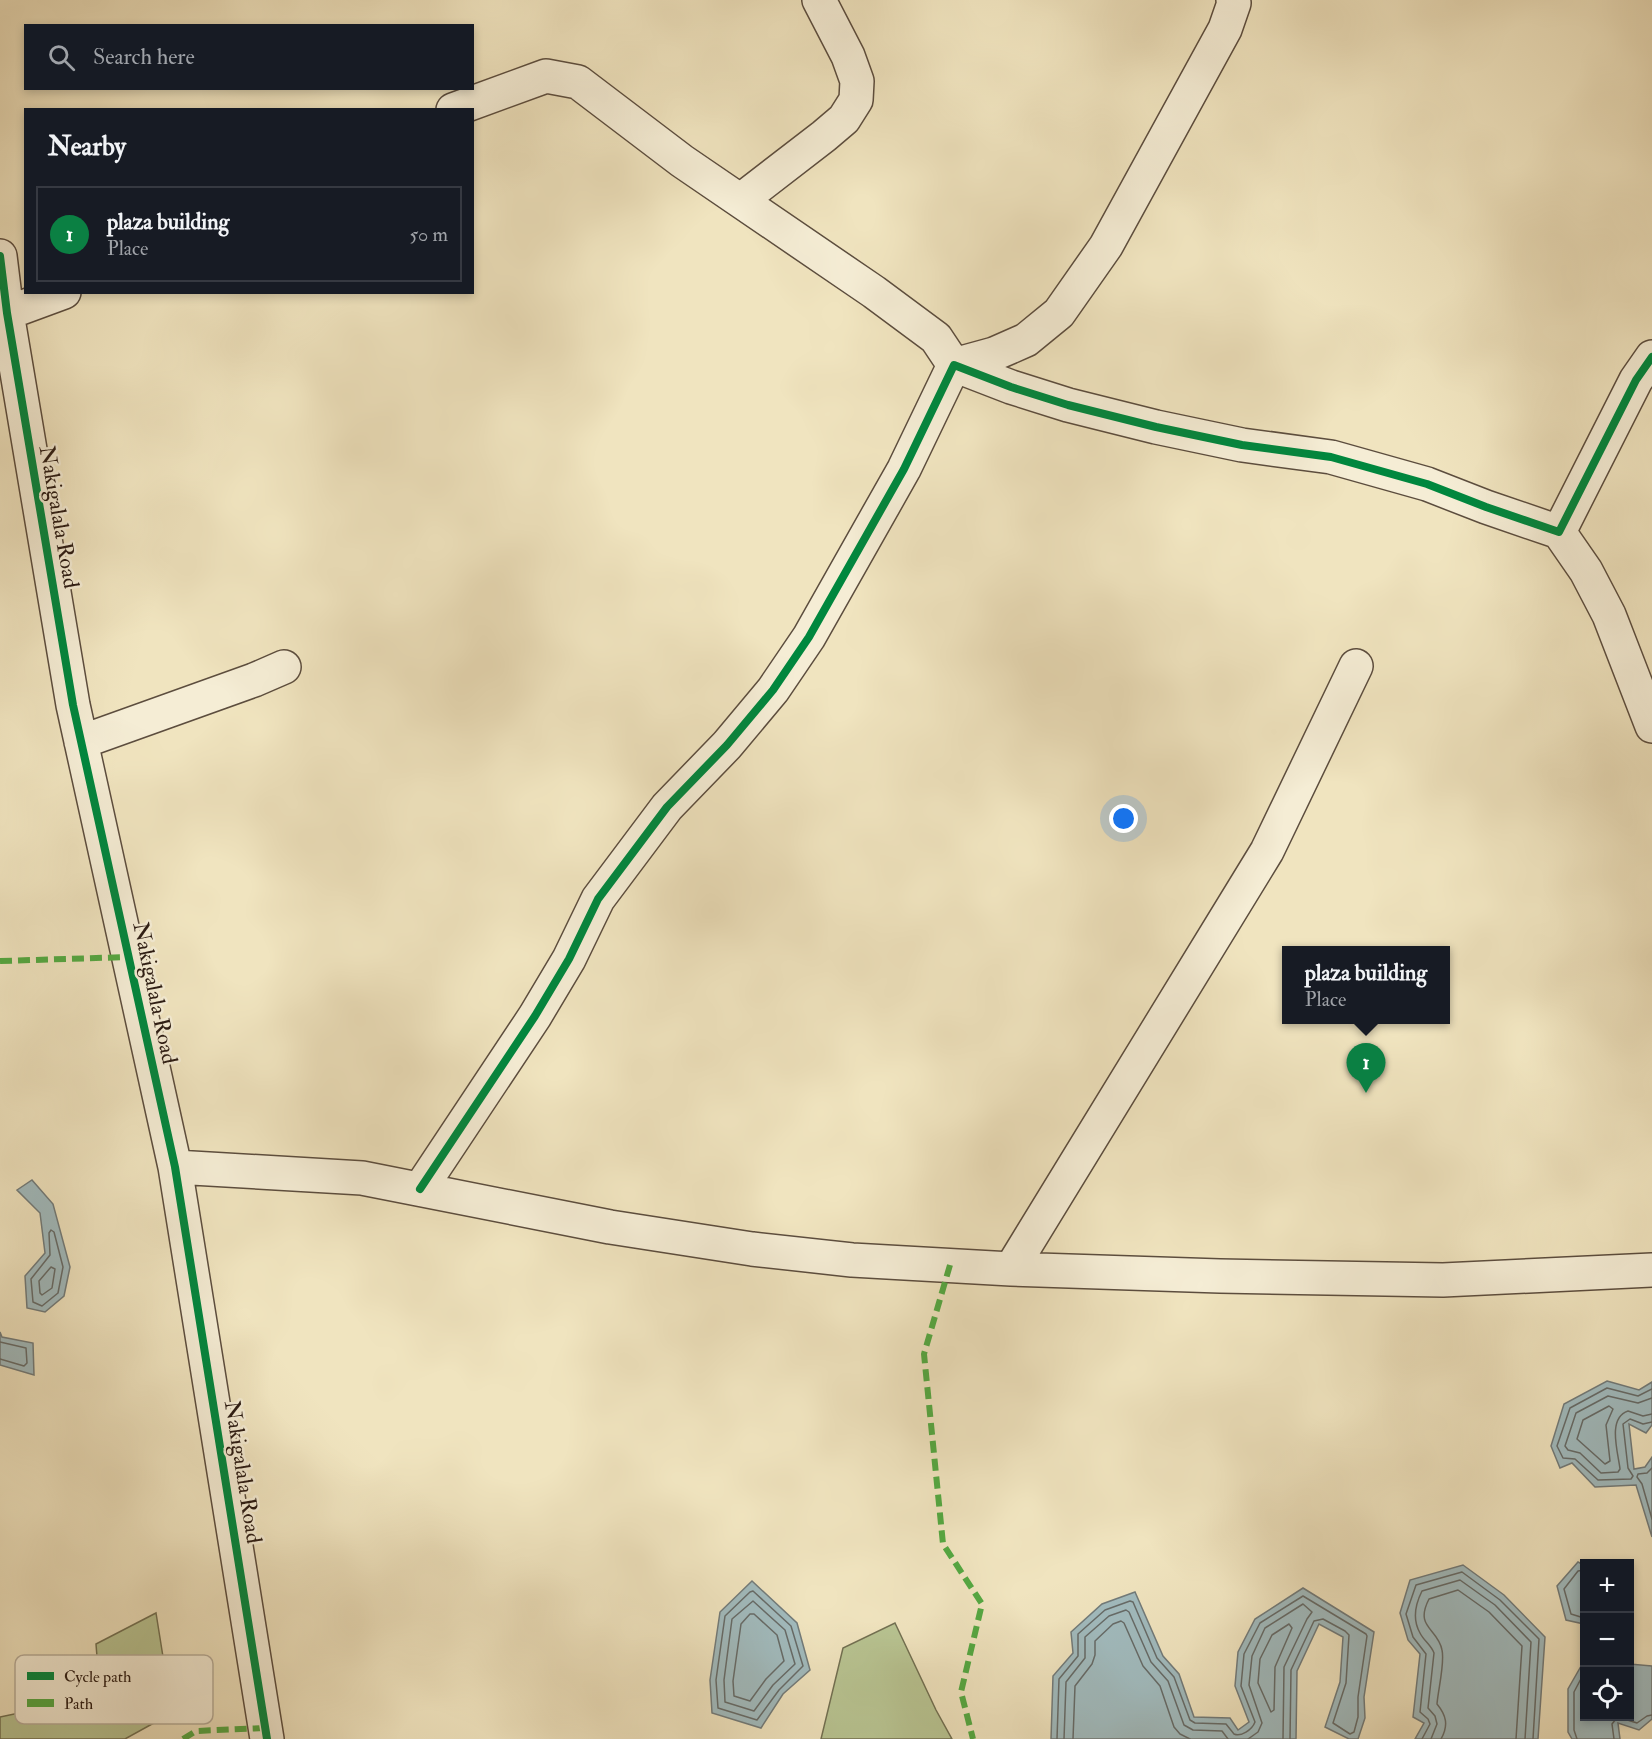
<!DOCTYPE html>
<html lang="en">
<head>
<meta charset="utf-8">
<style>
	body { margin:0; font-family:"IM FELL Double Pica",serif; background:#20242c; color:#f1f3f6 }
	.controls { position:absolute; right:18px; bottom:18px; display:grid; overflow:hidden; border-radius:0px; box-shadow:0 3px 9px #0003 }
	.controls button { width:54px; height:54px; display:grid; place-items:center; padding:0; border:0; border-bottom:2px solid #363941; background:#171b24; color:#f1f3f6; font:30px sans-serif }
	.you { position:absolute; left:1124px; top:819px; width:21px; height:21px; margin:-15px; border:4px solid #fff; border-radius:50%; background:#1a73e8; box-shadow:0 0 0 9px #1a73e833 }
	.badge { display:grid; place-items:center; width:39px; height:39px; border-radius:50%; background:#0b8043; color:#fff; font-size:20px; font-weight:700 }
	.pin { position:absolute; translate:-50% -50px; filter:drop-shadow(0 2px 3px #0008) }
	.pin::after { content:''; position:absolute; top:32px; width:21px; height:18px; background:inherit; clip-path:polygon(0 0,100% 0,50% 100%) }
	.popup { position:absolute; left:1282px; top:946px; width:168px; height:78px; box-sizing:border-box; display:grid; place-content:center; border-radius:0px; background:#171b24; filter:drop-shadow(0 2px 4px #0005); font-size:20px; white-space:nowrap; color:#9ea1a6 }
	.popup b { font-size:22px; color:#f1f3f6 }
	.popup::after { content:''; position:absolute; left:50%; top:100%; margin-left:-12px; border:12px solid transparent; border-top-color:#171b24 }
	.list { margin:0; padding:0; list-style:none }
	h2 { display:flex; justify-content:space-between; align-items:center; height:78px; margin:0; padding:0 24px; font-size:26px }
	h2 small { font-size:20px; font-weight:400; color:#9ea1a6 }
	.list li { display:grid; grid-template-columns:39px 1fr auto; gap:18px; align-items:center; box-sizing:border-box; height:96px; margin:0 12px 12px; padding:0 12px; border:2px solid #363941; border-radius:0px }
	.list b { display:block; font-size:22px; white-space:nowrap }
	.list p { margin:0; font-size:20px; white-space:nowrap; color:#9ea1a6 }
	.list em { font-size:20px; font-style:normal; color:#9ea1a6 }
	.icon { flex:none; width:33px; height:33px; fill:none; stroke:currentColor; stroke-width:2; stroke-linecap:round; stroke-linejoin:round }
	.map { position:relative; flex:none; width:1652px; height:1739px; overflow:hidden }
	.search { position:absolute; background:#171b24; box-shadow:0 3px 9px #0003; left:24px; top:24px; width:450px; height:66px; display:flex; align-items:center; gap:15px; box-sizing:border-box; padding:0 21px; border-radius:0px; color:#9ea1a6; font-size:22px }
	.panel { position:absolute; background:#171b24; box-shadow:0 3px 9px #0003; left:24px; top:108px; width:450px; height:186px; border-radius:0px }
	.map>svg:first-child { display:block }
	.green { fill:#b8c492; stroke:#727052; stroke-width:1.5 }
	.water { fill:#a1bbbe; stroke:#727b7a; stroke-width:1.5 }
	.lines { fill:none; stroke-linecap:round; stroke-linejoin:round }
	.shore { stroke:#666b68; stroke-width:1.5 }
	.minor-casing { stroke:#5c4d3e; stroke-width:36 }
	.minor { stroke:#f5edd5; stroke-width:33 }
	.quiet { stroke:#54a942; stroke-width:6; stroke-dasharray:12 6; stroke-linecap:butt }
	.cycleway-casing { stroke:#f5edd5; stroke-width:11 }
	.cycleway { stroke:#00873e; stroke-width:8 }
	.labels { text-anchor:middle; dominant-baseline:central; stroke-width:5; stroke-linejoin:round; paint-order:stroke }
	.street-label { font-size:22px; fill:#2b1b13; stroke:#f5edd5 }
	.key { fill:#f5edd5; stroke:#b8ae9b; stroke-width:1.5 }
	.key-label { font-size:16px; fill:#2b1b13 }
</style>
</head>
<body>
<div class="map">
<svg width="1652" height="1739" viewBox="0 0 1652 1739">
	<rect width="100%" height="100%" fill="#f0e4bf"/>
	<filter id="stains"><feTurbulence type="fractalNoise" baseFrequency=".00333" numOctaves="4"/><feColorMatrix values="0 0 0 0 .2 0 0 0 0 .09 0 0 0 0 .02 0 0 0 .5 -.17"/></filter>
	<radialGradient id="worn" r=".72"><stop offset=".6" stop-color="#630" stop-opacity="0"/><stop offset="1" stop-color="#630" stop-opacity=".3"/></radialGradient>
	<path class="green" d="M 156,1613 L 172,1713 L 125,1739 L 0,1739 L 0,1717 L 100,1696 L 96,1644 Z
		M 895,1623 L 936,1710 L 952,1739 L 821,1739 L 843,1648 Z"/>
	<path class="water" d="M 32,1180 L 53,1204 L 70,1267 L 64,1296 L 45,1312 L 27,1308 L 25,1276 L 45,1253 L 40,1213 L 17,1190 Z
		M 0,1332 L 2,1337 L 33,1343 L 34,1375 L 0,1365 Z
		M 1607,1381 L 1639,1390 L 1652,1382 L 1652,1425 L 1646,1433 L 1629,1424 L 1634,1469 L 1645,1467 L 1652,1457 L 1652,1537 L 1636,1485 L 1595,1487 L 1572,1463 L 1560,1468 L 1551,1446 L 1564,1404 Z
		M 1578,1562 L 1584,1565 L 1584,1624 L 1566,1620 L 1557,1586 Z
		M 1463,1565 L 1504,1595 L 1545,1637 L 1538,1739 L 1415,1739 L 1424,1723 L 1413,1717 L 1420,1654 L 1408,1640 L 1400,1613 L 1410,1580 Z
		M 752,1581 L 797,1623 L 810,1670 L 783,1694 L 761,1728 L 712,1713 L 710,1680 L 720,1612 Z
		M 1303,1588 L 1374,1632 L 1364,1697 L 1365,1718 L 1358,1739 L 1349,1739 L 1325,1727 L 1340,1682 L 1343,1637 L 1319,1624 L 1297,1671 L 1296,1739 L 1051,1739 L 1053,1676 L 1073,1653 L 1071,1632 L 1102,1604 L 1135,1592 L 1163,1656 L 1179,1674 L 1194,1717 L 1230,1718 L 1238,1730 L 1249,1722 L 1235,1686 L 1238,1652 L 1255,1619 Z
		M 1584,1661 L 1584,1716 L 1630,1716 L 1630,1664 L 1652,1666 L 1652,1719 L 1639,1730 L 1618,1723 L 1620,1739 L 1572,1739 L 1568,1732 L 1568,1689 Z"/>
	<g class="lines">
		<path class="shore" d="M 51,1230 L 54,1232 L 63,1267 L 58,1293 L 42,1306 L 33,1302 L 31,1279 L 50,1255 L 49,1233 Z
			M 51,1267 L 55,1269 L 52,1288 L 42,1295 L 40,1293 L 39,1281 Z
			M 0,1342 L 26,1348 L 27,1363 L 24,1366 L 0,1359
			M 1652,1389 L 1638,1396 L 1607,1388 L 1570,1408 L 1557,1446 L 1563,1458 L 1575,1459 L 1598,1480 L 1631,1479 L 1633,1476 L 1628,1468 L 1623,1424 L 1630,1419 L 1643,1424 L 1652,1422
			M 1652,1398 L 1638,1403 L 1608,1396 L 1576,1413 L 1565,1446 L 1568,1450 L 1580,1453 L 1601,1473 L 1618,1472 L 1620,1469 C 1618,1452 1607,1418 1628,1411 L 1643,1416 L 1652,1414
			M 1609,1406 L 1613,1409 L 1606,1425 L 1610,1461 L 1605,1464 L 1577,1439 L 1583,1420 Z
			M 1652,1468 L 1647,1473 L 1638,1474 L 1637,1477 L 1642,1484 L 1652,1519
			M 1584,1570 L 1578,1571 L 1564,1589 L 1571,1614 L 1584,1618
			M 753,1591 L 791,1626 L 803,1666 L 779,1690 L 757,1720 L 718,1708 L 716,1680 L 725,1616 L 750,1592 Z
			M 753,1601 L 785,1630 L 795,1664 L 773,1685 L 754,1711 L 725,1702 L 724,1680 L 732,1619 Z
			M 750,1614 L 754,1614 L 777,1635 L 784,1661 L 766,1679 L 750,1701 L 734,1696 L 733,1681 L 741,1624 Z
			M 1289,1624 L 1292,1628 L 1275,1667 L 1274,1710 L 1271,1712 L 1258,1683 L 1260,1659 L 1272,1635 Z
			M 1057,1739 L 1059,1679 L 1078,1656 L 1078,1634 L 1105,1610 L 1130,1601 L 1133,1602 L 1157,1658 L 1174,1677 L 1190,1720 L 1195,1723 L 1226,1724 L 1234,1734 C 1241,1737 1252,1730 1255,1722 L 1241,1686 L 1244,1654 L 1260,1623 L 1303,1596 L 1366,1634 L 1367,1636 L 1358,1697 L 1358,1717 L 1354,1732 L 1350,1734 L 1333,1723 L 1346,1683 L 1349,1635 L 1345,1631 L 1323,1619 L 1314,1621 L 1291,1670 L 1290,1739
			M 1064,1739 L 1066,1682 L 1085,1658 L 1085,1637 L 1109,1616 L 1126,1610 L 1129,1612 L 1151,1662 L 1168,1681 L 1184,1725 L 1193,1730 L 1222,1731 L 1228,1739
			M 1073,1739 L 1075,1686 L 1092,1664 L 1095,1655 L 1095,1641 L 1113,1624 L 1121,1621 L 1124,1623 L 1143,1666 L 1160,1686 L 1174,1727 L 1180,1734 L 1190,1739
			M 1248,1739 L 1258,1732 L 1262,1723 L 1249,1685 L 1252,1656 L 1265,1628 L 1303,1604 L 1312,1612 L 1307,1619 L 1284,1667 L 1283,1739
			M 1422,1739 L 1430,1724 L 1428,1719 L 1420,1712 L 1426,1654 L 1413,1637 L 1406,1614 L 1416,1585 L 1462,1572 L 1500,1600 L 1539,1639 L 1533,1739
			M 1431,1739 L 1437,1724 L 1435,1716 L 1428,1708 L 1434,1653 C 1431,1645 1424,1641 1420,1633 C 1412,1619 1415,1605 1422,1591 L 1460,1580 L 1495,1605 L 1531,1642 L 1525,1739
			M 1441,1739 C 1449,1725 1446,1715 1437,1704 C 1438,1690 1445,1663 1442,1650 C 1438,1628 1414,1628 1429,1599 L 1458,1590 L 1489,1612 L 1522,1646 L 1516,1739
			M 1577,1739 L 1574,1730 L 1574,1692 L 1584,1673
			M 1614,1739 L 1612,1724 L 1616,1719 L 1621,1718 L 1637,1723 L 1647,1716 L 1652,1715"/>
		<defs>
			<path id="minor" d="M 453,110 L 546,76 L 578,82 L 682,161 L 874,292 L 936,338 L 954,365 L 994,354 L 1026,340 L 1059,313 L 1106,246 L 1225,29 L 1234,3 L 1233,0
				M 741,200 L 824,136 L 844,119 L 856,100 L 857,81 L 848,56 L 819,0
				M 0,256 L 7,313 L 73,705 L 175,1167 L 267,1739
				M 7,313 L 64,292
				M 1559,532 L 1586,571 L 1609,615 L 1652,726
				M 81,742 L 254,680 L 284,667
				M 175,1167 L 362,1178 L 610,1227 L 752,1249 L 852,1260 L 1011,1269 L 1220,1276 L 1443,1280 L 1652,1270
				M 420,1189 L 535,1016 L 569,959 L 598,899 L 667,807 L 727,745 L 773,690 L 809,637 L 904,469 L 954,365 L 1011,387 L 1068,405 L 1156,427 L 1242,445 L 1331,457 L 1427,484 L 1486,507 L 1559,532 L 1636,380 L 1652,357
				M 1011,1269 L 1267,851 L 1356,666"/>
		</defs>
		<use href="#minor" class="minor-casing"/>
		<use href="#minor" class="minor"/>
		<path class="quiet" d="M 0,961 L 129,957
			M 950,1265 L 924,1354 L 943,1544 L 982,1604 L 961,1692 L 973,1739
			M 183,1739 L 196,1731 L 266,1728"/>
		<defs>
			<path id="cycleway" d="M 0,256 L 7,313 L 73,705 L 175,1167 L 267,1739
				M 420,1189 L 535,1016 L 569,959 L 598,899 L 667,807 L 727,745 L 773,690 L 809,637 L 904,469 L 954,365 L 1011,387 L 1068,405 L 1156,427 L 1242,445 L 1331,457 L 1427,484 L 1486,507 L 1559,532 L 1636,380 L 1652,357"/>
		</defs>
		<use href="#cycleway" class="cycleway-casing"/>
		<use href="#cycleway" class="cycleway"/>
	</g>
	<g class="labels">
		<g class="street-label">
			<text transform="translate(59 517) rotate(80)">Nakigalala Road</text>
			<text transform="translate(155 993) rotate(78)">Nakigalala Road</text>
			<text transform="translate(243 1472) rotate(81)">Nakigalala Road</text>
		</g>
	</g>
	<rect x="15" y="1655" width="198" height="69" rx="9" class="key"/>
	<rect x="27" y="1672" width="27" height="8" fill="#00873e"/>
	<rect x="27" y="1699" width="27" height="8" fill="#54a942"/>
	<g class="key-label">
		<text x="64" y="1682">Cycle path</text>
		<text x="64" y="1709">Path</text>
	</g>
	<rect width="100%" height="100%" filter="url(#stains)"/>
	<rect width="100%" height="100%" fill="url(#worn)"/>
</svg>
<div class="controls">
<button>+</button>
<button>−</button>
<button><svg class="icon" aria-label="locate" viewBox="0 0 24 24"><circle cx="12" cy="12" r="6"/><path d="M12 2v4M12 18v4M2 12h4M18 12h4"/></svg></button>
</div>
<div class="you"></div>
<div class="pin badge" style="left:1366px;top:1093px">1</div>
<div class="popup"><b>plaza building</b>Place</div>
<div class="search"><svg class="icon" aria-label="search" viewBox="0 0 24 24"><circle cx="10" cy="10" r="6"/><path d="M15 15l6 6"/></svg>Search here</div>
<section class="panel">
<h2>Nearby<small></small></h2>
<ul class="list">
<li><span class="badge">1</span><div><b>plaza building</b><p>Place</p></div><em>50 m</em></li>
</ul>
</section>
</div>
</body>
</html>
